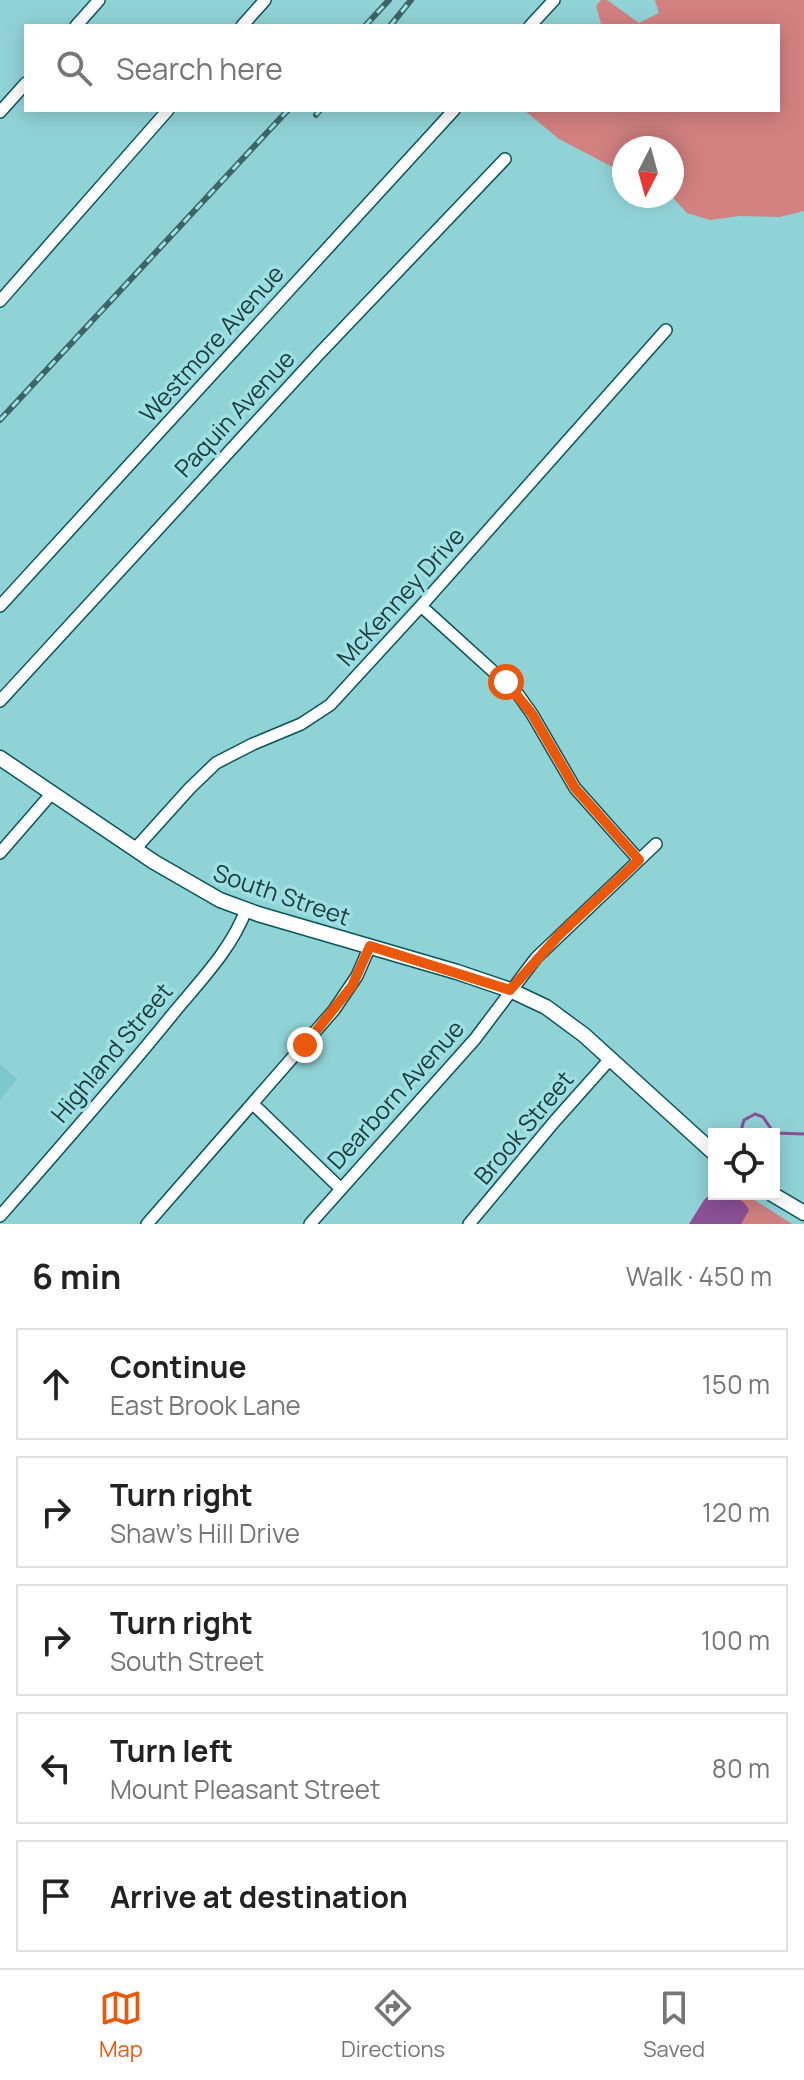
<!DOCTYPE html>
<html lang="en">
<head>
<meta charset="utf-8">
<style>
	body { margin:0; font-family:Manrope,sans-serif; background:#f6f6f6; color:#222 }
	.controls { position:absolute; right:24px; bottom:24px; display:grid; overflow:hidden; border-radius:0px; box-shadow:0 4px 20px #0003 }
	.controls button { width:72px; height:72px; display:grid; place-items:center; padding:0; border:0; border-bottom:2px solid #e0e0e0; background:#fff; color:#222; font:40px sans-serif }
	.compass { position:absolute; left:612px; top:136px; width:72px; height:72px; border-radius:50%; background:#fff; box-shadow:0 4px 20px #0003; rotate:186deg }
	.stop { position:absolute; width:24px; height:24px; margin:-18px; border:6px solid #ea580c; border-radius:50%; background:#fff }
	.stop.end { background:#ea580c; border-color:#fff; box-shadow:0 2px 8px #0008 }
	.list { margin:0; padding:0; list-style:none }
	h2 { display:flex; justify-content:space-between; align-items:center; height:104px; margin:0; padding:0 32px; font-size:34px }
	h2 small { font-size:26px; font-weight:400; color:#767676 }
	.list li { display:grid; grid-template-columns:52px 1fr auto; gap:24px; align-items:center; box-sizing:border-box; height:112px; margin:0 16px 16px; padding:0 16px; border:2px solid #e0e0e0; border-radius:0px }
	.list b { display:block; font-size:30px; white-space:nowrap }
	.list p { margin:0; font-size:26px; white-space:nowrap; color:#767676 }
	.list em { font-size:26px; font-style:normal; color:#767676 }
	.icon { flex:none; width:44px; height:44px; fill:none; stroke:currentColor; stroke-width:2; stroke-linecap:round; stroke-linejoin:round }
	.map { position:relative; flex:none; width:804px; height:1224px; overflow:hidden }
	.search { position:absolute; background:#fff; box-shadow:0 4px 20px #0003; left:24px; right:24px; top:24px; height:88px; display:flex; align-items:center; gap:20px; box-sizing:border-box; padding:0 28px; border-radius:0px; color:#767676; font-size:30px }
	.sheet { height:744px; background:#fff }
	nav { display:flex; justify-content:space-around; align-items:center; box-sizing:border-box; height:112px; border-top:2px solid #e0e0e0; background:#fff; font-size:22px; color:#767676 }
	nav a { display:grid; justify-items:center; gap:4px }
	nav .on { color:#ea580c }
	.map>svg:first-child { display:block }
	.built { fill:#7cc8cd }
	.green { fill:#d28180 }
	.water { fill:#8b5196 }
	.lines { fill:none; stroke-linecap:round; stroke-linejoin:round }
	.stream { stroke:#8b5196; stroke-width:3 }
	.minor-casing { stroke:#075559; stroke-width:14 }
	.tertiary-casing { stroke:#075559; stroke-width:17 }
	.minor { stroke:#fff; stroke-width:11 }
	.tertiary { stroke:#fff; stroke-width:14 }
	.rail-casing { stroke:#3e6467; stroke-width:6 }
	.rail { stroke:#9de0e4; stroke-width:3; stroke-dasharray:9; stroke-linecap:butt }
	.route { stroke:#ea580c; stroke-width:10 }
	.labels { text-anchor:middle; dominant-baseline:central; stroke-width:7; stroke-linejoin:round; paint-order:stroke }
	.street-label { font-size:24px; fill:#1e393b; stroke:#9de0e4 }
</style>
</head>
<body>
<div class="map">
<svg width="804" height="1224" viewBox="0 0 804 1224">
	<rect width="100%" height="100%" fill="#90d3d7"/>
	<path class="built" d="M 0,1064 L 17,1079 L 0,1100 Z"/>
	<path class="green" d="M 601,0 L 607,0 L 639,23 L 659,13 L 655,0 L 804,0 L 804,211 L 780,217 L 739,216 L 710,220 L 687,213 L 674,199 L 672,148 L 624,148 L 624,173 L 559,139 L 524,110 L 778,110 L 778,26 L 598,26 L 601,23 L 596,6 Z
		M 734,1194 L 745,1194 L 792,1224 L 720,1224 Z"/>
	<path class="water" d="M 714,1190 L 714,1194 C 728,1194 742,1196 749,1210 L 741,1224 L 689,1224 L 704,1200 Z"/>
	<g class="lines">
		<path class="stream" d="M 740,1134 L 744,1120 L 755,1114 L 763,1117 L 774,1133 L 804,1134"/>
		<defs>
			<path id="minor" d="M 76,26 L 99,0
				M 242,26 L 265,0
				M 530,26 L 554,0
				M 0,112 L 26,83
				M 0,301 L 168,110
				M 0,606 L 454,110
				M 421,606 L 517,693 L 532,714 L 575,788 L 639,860
				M 0,701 L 318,355 L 505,159
				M 135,849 L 190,788 L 216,763 L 253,744 L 301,724 L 330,705 L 421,606 L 666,330
				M 0,853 L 52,793
				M 253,1104 L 340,1188
				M 0,1216 C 58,1150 116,1084 172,1015 C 199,982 231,950 246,910
				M 147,1224 L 334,1010 L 357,976 L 370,946
				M 310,1224 L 475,1039 L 536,958 L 656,844
				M 469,1224 L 554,1122 L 611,1058"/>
			<path id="tertiary" d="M 0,758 L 154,862 L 220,900 L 258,914 L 457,972 L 510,990 L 546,1007 L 584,1035 L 714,1153
				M 772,1194 L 804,1213"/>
		</defs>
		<use href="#minor" class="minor-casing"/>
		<use href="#tertiary" class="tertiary-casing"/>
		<use href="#minor" class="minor"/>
		<use href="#tertiary" class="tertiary"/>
		<defs>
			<path id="rail" d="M 365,26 L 389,0
				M 390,26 L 411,0
				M 316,115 L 320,110
				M 0,420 L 288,110"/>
		</defs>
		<use href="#rail" class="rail-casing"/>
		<use href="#rail" class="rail"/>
	</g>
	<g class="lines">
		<path class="route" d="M 305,1045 L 352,986 L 370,946 L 510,990 L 560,934 L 639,860 L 575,788 L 532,714 L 506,682"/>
	</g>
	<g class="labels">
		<g class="street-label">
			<text transform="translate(211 343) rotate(-48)">Westmore Avenue</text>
			<text transform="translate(234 413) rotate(-47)">Paquin Avenue</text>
			<text transform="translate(400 596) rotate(-48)">McKenney Drive</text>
			<text transform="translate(282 894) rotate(19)">South Street</text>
			<text transform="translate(111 1052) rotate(-50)">Highland Street</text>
			<text transform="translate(395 1094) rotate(-48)">Dearborn Avenue</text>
			<text transform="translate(523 1127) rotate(-50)">Brook Street</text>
		</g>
	</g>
</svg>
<div class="controls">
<button><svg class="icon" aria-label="locate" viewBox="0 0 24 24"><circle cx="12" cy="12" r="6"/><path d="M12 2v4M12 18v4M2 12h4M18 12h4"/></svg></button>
</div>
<svg class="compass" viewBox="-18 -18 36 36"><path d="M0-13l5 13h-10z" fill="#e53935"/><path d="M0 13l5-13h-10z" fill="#767676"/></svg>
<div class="stop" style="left:506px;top:682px"></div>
<div class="stop end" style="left:305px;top:1045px"></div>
<div class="search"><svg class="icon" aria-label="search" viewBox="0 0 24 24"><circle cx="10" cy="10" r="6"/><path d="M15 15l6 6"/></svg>Search here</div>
</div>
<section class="sheet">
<h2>6 min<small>Walk · 450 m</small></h2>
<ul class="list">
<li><svg class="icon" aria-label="ahead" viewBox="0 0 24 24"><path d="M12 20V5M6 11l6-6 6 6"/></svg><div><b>Continue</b><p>East Brook Lane</p></div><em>150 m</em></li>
<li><svg class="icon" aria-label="right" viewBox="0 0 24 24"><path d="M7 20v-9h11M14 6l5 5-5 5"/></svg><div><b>Turn right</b><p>Shaw's Hill Drive</p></div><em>120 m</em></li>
<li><svg class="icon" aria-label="right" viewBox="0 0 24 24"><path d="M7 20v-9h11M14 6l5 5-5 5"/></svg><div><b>Turn right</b><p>South Street</p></div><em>100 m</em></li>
<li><svg class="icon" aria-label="left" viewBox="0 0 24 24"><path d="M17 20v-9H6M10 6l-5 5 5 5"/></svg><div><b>Turn left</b><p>Mount Pleasant Street</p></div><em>80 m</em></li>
<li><svg class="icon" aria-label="arrive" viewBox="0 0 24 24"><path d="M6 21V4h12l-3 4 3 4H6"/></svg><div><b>Arrive at destination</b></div></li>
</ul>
</section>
<nav>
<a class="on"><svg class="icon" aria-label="map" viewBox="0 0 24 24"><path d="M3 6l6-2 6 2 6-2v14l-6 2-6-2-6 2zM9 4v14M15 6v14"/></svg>Map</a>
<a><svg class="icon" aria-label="directions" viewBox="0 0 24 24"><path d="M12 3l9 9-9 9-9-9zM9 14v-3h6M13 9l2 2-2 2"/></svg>Directions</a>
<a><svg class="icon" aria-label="saved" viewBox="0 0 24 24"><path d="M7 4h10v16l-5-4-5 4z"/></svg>Saved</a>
</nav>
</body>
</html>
